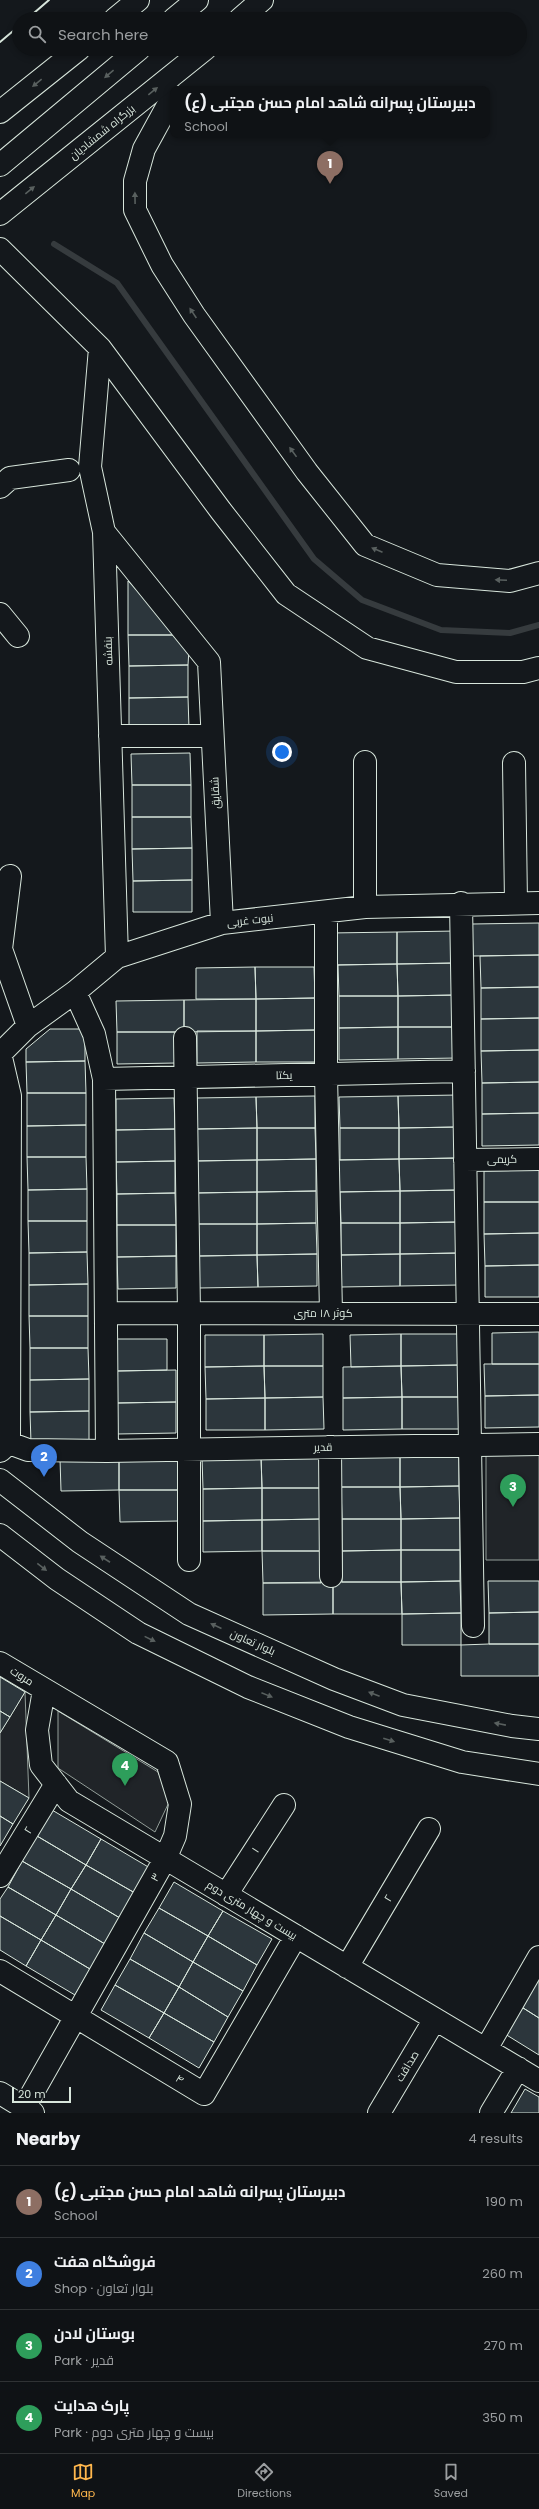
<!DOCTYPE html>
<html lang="en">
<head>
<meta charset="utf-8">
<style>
	body { margin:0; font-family:Poppins,Cairo,sans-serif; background:#181b1e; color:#f1f3f6 }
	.scale { position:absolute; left:12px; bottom:10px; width:59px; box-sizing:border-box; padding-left:4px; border:2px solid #d8e6dc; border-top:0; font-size:11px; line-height:14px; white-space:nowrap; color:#d8e6dc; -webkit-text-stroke:3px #14181c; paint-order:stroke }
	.you { position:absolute; left:282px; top:752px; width:14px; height:14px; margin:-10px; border:3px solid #fff; border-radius:50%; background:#1a73e8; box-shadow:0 0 0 6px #1a73e833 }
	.badge { display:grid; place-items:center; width:26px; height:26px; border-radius:50%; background:#ffb74d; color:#fff; font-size:13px; font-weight:700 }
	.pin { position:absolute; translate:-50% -33px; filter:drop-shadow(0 1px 2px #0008) }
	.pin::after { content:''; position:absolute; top:21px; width:14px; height:12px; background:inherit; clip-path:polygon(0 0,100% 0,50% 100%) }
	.popup { position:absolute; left:170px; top:86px; width:320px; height:52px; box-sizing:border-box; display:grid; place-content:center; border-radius:8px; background:#0f1215; filter:drop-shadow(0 1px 3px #0005); font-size:13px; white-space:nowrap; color:#9b9ea0 }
	.popup b { font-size:15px; color:#f1f3f6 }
	.popup::after { content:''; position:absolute; left:50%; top:100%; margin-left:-8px; border:8px solid transparent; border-top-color:#0f1215 }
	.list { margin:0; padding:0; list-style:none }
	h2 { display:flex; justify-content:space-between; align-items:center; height:52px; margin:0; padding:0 16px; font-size:17px }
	h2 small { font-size:13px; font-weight:400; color:#9b9ea0 }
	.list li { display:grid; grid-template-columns:26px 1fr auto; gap:12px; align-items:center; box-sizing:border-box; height:72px; padding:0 16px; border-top:1px solid #2f3234 }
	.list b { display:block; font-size:15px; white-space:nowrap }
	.list p { margin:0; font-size:13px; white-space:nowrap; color:#9b9ea0 }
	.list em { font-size:13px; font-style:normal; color:#9b9ea0 }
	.icon { flex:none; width:22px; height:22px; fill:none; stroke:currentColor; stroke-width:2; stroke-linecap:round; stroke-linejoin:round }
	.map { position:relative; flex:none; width:539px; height:2113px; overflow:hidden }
	.search { position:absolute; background:#0f1215; box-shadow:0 2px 6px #0003; left:12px; right:12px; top:12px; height:44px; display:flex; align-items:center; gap:10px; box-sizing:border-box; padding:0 14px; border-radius:22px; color:#9b9ea0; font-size:15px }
	.sheet { height:340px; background:#0f1215 }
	nav { display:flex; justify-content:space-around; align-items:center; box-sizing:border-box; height:56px; border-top:1px solid #2f3234; background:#0f1215; font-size:11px; color:#9b9ea0 }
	nav a { display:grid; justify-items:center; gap:2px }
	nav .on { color:#ffb74d }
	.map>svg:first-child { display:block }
	.green { fill:#202428; stroke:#939e99 }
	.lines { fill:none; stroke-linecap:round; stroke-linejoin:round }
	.stream { stroke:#363b3e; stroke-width:6 }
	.building { fill:#2c363c; stroke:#d8e6dc }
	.minor-casing { stroke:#d8e6dc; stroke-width:24 }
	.major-casing { stroke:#d8e6dc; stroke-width:24 }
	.highway-casing { stroke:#d8e6dc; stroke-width:24 }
	.minor { stroke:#14181c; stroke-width:22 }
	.major { stroke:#14181c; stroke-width:22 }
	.highway { stroke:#14181c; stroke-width:22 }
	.wall { stroke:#d8e6dc; stroke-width:2 }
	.oneway { fill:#59605f }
	.labels { text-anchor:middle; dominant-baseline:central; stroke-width:3; stroke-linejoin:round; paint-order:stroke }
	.street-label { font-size:11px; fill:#d8e6dc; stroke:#14181c }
</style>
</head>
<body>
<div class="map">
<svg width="539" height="2113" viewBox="0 0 539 2113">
	<rect width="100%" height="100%" fill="#14181c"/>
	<path class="green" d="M 486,1454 L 539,1454 L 539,1560 L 486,1560 Z
		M 25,1692 L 29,1798 L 0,1781 L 0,1733 Z
		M 58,1711 L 158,1772 L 170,1800 L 155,1832 L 58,1768 Z"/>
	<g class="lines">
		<path class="stream" d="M 54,244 L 117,283 L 314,559 L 362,600 L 441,630 L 510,633 L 539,625"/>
	</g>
	<path class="building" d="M 128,581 L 180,635 L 128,635 Z
		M 128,635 L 180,635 L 189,649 L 188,665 L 129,666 Z
		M 188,665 L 188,697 L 129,698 L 129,666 Z
		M 188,697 L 189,729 L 129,730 L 129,698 Z
		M 190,753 L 191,785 L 132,785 L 131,754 Z
		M 132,785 L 191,785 L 191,817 L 132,817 Z
		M 132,817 L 191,817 L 192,848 L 132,849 Z
		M 192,848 L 192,880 L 133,881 L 132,849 Z
		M 192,880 L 192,912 L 133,912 L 133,881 Z
		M 539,923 L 539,955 L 473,956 L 472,924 Z
		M 456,931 L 456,963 L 397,964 L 397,932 Z
		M 397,932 L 397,964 L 331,965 L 330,933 Z
		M 539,955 L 539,987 L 481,988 L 480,956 Z
		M 456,963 L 457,995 L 398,996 L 397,964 Z
		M 397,964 L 398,996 L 339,996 L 338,965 Z
		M 255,967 L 256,999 L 196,999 L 196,968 Z
		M 255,967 L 314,967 L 315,998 L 256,999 Z
		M 539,987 L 539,1018 L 481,1019 L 481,988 Z
		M 457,995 L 457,1027 L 398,1027 L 398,996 Z
		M 339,996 L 398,996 L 398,1027 L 339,1028 Z
		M 315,998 L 315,1030 L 256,1031 L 256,999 Z
		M 256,999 L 256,1031 L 184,1032 L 184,1000 Z
		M 184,1000 L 184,1032 L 117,1032 L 116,1001 Z
		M 539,1018 L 539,1050 L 481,1051 L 481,1019 Z
		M 398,1027 L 398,1059 L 339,1060 L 339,1028 Z
		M 398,1027 L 457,1027 L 457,1058 L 398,1059 Z
		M 50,1029 L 85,1029 L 85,1061 L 26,1062 L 26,1049 Z
		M 315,1030 L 315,1062 L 256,1062 L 256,1031 Z
		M 197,1031 L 256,1031 L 256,1062 L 197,1063 Z
		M 117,1032 L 176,1032 L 177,1063 L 117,1064 Z
		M 539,1050 L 539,1082 L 482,1083 L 481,1051 Z
		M 85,1061 L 86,1093 L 27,1093 L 26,1062 Z
		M 539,1082 L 539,1113 L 482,1114 L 482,1083 Z
		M 27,1093 L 86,1093 L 86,1125 L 27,1126 Z
		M 458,1095 L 458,1127 L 399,1128 L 398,1096 Z
		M 315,1096 L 315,1128 L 257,1128 L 256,1097 Z
		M 398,1096 L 399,1128 L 340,1128 L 339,1097 Z
		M 256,1097 L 257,1128 L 197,1129 L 197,1098 Z
		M 174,1098 L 175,1129 L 116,1130 L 116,1099 Z
		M 539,1113 L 539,1145 L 482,1146 L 482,1114 Z
		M 86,1125 L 86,1157 L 27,1157 L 27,1126 Z
		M 458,1127 L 458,1158 L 399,1159 L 399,1128 Z
		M 257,1128 L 315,1128 L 316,1159 L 257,1160 Z
		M 257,1128 L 257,1160 L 198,1161 L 197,1129 Z
		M 340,1128 L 399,1128 L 399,1159 L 340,1160 Z
		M 175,1129 L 175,1161 L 116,1162 L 116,1130 Z
		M 27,1157 L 86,1157 L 87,1189 L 28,1190 Z
		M 458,1158 L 459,1190 L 400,1191 L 399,1159 Z
		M 316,1159 L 316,1191 L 257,1192 L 257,1160 Z
		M 399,1159 L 400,1191 L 333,1192 L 332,1160 Z
		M 257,1160 L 257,1192 L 190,1193 L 190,1161 Z
		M 175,1161 L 175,1193 L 117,1194 L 116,1162 Z
		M 539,1170 L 539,1202 L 484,1202 L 484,1171 Z
		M 87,1189 L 87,1221 L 28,1221 L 28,1190 Z
		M 459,1190 L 459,1222 L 400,1223 L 400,1191 Z
		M 316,1191 L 316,1223 L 257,1224 L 257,1192 Z
		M 400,1191 L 400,1223 L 341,1223 L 340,1192 Z
		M 257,1192 L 257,1224 L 198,1224 L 198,1193 Z
		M 175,1193 L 176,1225 L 117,1225 L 117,1194 Z
		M 484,1202 L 539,1202 L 539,1233 L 484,1234 Z
		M 28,1221 L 87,1221 L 87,1252 L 29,1253 Z
		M 459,1222 L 459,1253 L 400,1254 L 400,1223 Z
		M 316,1223 L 317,1254 L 257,1255 L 257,1224 Z
		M 341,1223 L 400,1223 L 400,1254 L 341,1255 Z
		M 198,1224 L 257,1224 L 257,1255 L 199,1256 Z
		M 117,1225 L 176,1225 L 176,1256 L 117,1257 Z
		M 539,1233 L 539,1265 L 485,1266 L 484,1234 Z
		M 87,1252 L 88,1284 L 29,1285 L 29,1253 Z
		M 459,1253 L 459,1285 L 400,1286 L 400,1254 Z
		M 317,1254 L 317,1286 L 258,1287 L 257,1255 Z
		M 400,1254 L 400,1286 L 341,1287 L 341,1255 Z
		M 257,1255 L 258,1287 L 199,1288 L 199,1256 Z
		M 176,1256 L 176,1288 L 118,1289 L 117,1257 Z
		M 539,1265 L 539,1297 L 485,1297 L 485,1266 Z
		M 88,1284 L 88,1316 L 29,1316 L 29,1285 Z
		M 29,1316 L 88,1316 L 88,1348 L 30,1348 Z
		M 539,1332 L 539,1364 L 492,1364 L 492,1333 Z
		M 323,1334 L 323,1366 L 264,1366 L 264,1335 Z
		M 401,1334 L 460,1334 L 460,1365 L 401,1366 Z
		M 401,1334 L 401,1366 L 351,1367 L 350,1335 Z
		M 205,1335 L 264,1335 L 264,1366 L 205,1367 Z
		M 116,1339 L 167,1339 L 167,1370 L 117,1371 Z
		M 30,1348 L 88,1348 L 89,1379 L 30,1380 Z
		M 484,1364 L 539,1364 L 539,1395 L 485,1396 Z
		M 460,1365 L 461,1397 L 402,1397 L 401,1366 Z
		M 264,1366 L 323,1366 L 323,1397 L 265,1398 Z
		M 264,1366 L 265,1398 L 206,1399 L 205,1367 Z
		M 401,1366 L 402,1397 L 343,1398 L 343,1367 Z
		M 176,1370 L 176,1402 L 117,1403 L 117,1371 Z
		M 89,1379 L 89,1411 L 30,1412 L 30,1380 Z
		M 539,1395 L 539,1427 L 485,1428 L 485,1396 Z
		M 323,1397 L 324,1429 L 265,1430 L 265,1398 Z
		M 402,1397 L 461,1397 L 461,1429 L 402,1429 Z
		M 402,1397 L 402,1429 L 343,1430 L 343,1398 Z
		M 265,1398 L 265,1430 L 206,1430 L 206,1399 Z
		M 176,1402 L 176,1433 L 117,1434 L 117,1403 Z
		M 89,1411 L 89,1443 L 31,1443 L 30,1412 Z
		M 400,1455 L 459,1455 L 459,1486 L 400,1487 Z
		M 400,1455 L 400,1487 L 341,1487 L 341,1456 Z
		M 261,1456 L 320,1456 L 320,1488 L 262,1488 Z
		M 261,1456 L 262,1488 L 203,1489 L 202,1457 Z
		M 119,1458 L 178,1458 L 178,1490 L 119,1490 Z
		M 119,1458 L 119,1490 L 61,1491 L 60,1459 Z
		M 459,1486 L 460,1518 L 401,1519 L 400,1487 Z
		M 341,1487 L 400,1487 L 401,1519 L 342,1519 Z
		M 262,1488 L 320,1488 L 321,1519 L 262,1520 Z
		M 262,1488 L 262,1520 L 203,1521 L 203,1489 Z
		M 119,1490 L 178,1490 L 179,1521 L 120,1522 Z
		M 460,1518 L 460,1550 L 401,1550 L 401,1519 Z
		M 321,1519 L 321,1551 L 262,1551 L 262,1520 Z
		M 342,1519 L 401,1519 L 401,1550 L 342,1551 Z
		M 262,1520 L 262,1551 L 203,1552 L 203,1521 Z
		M 401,1550 L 460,1550 L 460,1581 L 401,1582 Z
		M 401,1550 L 401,1582 L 342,1582 L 342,1551 Z
		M 262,1551 L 321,1551 L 321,1583 L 263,1583 Z
		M 460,1581 L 461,1613 L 402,1614 L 401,1582 Z
		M 488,1581 L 539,1581 L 539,1612 L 489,1613 Z
		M 333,1582 L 333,1614 L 263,1615 L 263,1583 Z
		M 333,1582 L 401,1582 L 402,1614 L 333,1614 Z
		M 539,1612 L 539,1644 L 489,1644 L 489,1613 Z
		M 461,1613 L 461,1645 L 402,1645 L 402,1614 Z
		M 489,1644 L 539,1644 L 539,1676 L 461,1676 L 461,1645 Z
		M 0,1677 L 25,1692 L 10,1717 L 0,1711 Z
		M 0,1711 L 10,1717 L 0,1733 Z
		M 0,1781 L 29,1798 L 13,1824 L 0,1816 Z
		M 52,1810 L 101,1839 L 86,1865 L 37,1836 Z
		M 0,1816 L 13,1824 L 0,1846 Z
		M 37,1836 L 86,1865 L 71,1889 L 22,1861 Z
		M 101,1839 L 150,1868 L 135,1893 L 86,1865 Z
		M 22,1861 L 71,1889 L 56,1915 L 8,1887 Z
		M 86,1865 L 135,1893 L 120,1918 L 71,1889 Z
		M 174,1882 L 223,1911 L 208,1936 L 159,1908 Z
		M 8,1887 L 56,1915 L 41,1940 L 0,1916 L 0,1899 Z
		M 71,1889 L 120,1918 L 105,1944 L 56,1915 Z
		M 159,1908 L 208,1936 L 193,1962 L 144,1933 Z
		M 223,1911 L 272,1939 L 257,1965 L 208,1936 Z
		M 56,1915 L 105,1944 L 90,1969 L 41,1940 Z
		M 0,1916 L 41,1940 L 26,1966 L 0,1950 Z
		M 144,1933 L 193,1962 L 179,1987 L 130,1959 Z
		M 208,1936 L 257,1965 L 243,1991 L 193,1962 Z
		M 41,1940 L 90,1969 L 75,1995 L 26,1966 Z
		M 130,1959 L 179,1987 L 164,2013 L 115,1985 Z
		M 193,1962 L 243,1991 L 228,2017 L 179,1987 Z
		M 535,1979 L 539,1981 L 539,2018 L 520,2006 Z
		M 115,1985 L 164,2013 L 149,2038 L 101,2010 Z
		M 179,1987 L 228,2017 L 214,2042 L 164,2013 Z
		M 520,2006 L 539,2018 L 539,2055 L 505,2034 Z
		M 164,2013 L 214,2042 L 199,2068 L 149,2038 Z
		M 525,2089 L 539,2097 L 539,2113 L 511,2113 Z"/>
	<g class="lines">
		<defs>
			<path id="minor" d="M 173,96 L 144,149 L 135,181 L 135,210 L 162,265 L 194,315 L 307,472 L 365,545 L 437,575 L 510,581 L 539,573
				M 0,249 L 100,348 L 221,511 L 286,594 L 367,648 L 456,672 L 523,672 L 539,668
				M 100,348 L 90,467 L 104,532 L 117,957
				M 0,487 L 10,478 L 69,470
				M 104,532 L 209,662 L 222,923
				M 0,614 L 18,636
				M 110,736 L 212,736
				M 514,763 L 516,903
				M 10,876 L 1,949 L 28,1026
				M 461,903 L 473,1626
				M 365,907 L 365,762
				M 326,912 L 326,1074 L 331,1313
				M 75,992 L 94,1034 L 104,1079 L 107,1451
				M 185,1038 L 189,1313 L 189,1560
				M 0,1054 L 28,1026 L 75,992 L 117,957 L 222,923 L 365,907 L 539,903
				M 104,1079 L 464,1071
				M 465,1160 L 539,1159
				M 107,1313 L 539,1314
				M 9,1443 L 28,1450 L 107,1451 L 539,1444
				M 330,1447 L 331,1576
				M 0,1451 L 9,1443 L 10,1096 L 0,1053
				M 0,1663 L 167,1762 L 180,1804 L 175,1836 L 165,1859 L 24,2108
				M 44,1690 L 37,1730 L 41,1765 L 69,1801 L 539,2081
				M 0,1876 L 56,1784
				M 226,1895 L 284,1805
				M 347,1967 L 429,1829
				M 0,1971 L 204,2094 L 296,1936
				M 486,2049 L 539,1957
				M 0,2093 L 33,2113
				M 379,2113 L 435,2019
				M 491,2113 L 518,2068"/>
			<path id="major" d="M 115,19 L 138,0
				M 0,112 L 79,49
				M 0,1480 L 80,1542 L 189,1614 L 334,1679 L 403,1705 L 512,1726 L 539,1729
				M 0,1535 L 57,1579 L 138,1633 L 248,1687 L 349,1727 L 462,1762 L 539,1774"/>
			<path id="highway" d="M 174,19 L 197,0
				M 240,19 L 262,0
				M 0,165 L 139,49
				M 0,214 L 205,49"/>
		</defs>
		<use href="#minor" class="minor-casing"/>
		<use href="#major" class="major-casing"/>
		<use href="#highway" class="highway-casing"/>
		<use href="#minor" class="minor"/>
		<use href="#major" class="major"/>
		<use href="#highway" class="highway"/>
		<path class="wall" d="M 27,19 L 49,0
			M 0,42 L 19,26"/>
	</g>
	<defs><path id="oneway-solid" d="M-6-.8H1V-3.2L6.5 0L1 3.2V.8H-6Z"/></defs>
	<g class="oneway">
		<use href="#oneway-solid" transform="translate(109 74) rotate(140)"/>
		<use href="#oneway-solid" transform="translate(37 83) rotate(141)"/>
		<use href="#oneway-solid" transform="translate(153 91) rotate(-39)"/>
		<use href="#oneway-solid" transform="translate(30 190) rotate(-39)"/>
		<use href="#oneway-solid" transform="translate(135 198) rotate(-91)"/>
		<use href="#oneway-solid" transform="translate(193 313) rotate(-124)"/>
		<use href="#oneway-solid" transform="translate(293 452) rotate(-126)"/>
		<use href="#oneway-solid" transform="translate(377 550) rotate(-157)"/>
		<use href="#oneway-solid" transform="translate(501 580) rotate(-178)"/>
		<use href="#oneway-solid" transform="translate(105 1559) rotate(-147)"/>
		<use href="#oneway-solid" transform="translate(42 1567) rotate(38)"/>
		<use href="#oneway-solid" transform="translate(216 1626) rotate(-156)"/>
		<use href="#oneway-solid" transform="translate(150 1639) rotate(26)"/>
		<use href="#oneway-solid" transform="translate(374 1694) rotate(-159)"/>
		<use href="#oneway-solid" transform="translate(267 1695) rotate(22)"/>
		<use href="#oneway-solid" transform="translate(500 1724) rotate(-169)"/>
		<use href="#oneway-solid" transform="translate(389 1740) rotate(17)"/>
	</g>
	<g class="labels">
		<g class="street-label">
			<text transform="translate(102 132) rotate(-39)">بزرگراه شمشادیان</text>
			<text transform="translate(108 651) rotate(-92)">بنفشه</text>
			<text transform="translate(215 793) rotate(-93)">شقایق</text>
			<text transform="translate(250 920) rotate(-6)">نبوت غربی</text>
			<text transform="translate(284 1075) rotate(-1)">یکتا</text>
			<text transform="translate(502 1159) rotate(-1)">کریمی</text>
			<text x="323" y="1313">کوثر ۱۸ متری</text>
			<text transform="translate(323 1447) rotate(-1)">قدیر</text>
			<text transform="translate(253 1642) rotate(24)">بلوار تعاون</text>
			<text transform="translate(22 1676) rotate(32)">مروت</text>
			<text transform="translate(28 1830) rotate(-59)">۲</text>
			<text transform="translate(255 1850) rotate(-57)">۱</text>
			<text transform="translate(155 1877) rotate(-61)">۳</text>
			<text transform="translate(388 1898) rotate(-59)">۲</text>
			<text transform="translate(252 1910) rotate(31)">بیست و چهار متری دوم</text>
			<text transform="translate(407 2066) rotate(-59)">صداقت</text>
			<text transform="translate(180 2079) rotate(31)">۴</text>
		</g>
	</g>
</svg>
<div class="scale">20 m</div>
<div class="you"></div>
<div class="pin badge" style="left:330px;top:184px;background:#8d6e63">1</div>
<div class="popup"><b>دبیرستان پسرانه شاهد امام حسن مجتبی (ع)</b>School</div>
<div class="pin badge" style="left:44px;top:1477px;background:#3f7fe0">2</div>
<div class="pin badge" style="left:513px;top:1507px;background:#2e9e5b">3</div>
<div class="pin badge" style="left:125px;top:1786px;background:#2e9e5b">4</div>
<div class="search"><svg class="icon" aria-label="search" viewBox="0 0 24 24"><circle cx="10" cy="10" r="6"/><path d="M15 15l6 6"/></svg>Search here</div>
</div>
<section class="sheet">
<h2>Nearby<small>4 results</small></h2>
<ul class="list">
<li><span class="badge" style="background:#8d6e63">1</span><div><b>دبیرستان پسرانه شاهد امام حسن مجتبی (ع)</b><p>School</p></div><em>190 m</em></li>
<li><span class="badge" style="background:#3f7fe0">2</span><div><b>فروشگاه هفت</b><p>Shop · بلوار تعاون</p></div><em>260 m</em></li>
<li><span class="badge" style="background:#2e9e5b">3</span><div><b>بوستان لادن</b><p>Park · قدیر</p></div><em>270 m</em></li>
<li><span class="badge" style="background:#2e9e5b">4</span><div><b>پارک‌ هدایت</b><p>Park · بیست و چهار متری دوم</p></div><em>350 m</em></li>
</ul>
</section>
<nav>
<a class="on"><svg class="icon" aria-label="map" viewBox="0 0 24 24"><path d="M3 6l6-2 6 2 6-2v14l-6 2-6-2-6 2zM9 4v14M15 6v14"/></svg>Map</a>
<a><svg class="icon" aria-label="directions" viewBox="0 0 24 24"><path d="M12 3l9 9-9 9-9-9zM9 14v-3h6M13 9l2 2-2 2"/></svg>Directions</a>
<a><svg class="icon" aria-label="saved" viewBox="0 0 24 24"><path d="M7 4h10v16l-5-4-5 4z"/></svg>Saved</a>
</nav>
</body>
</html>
